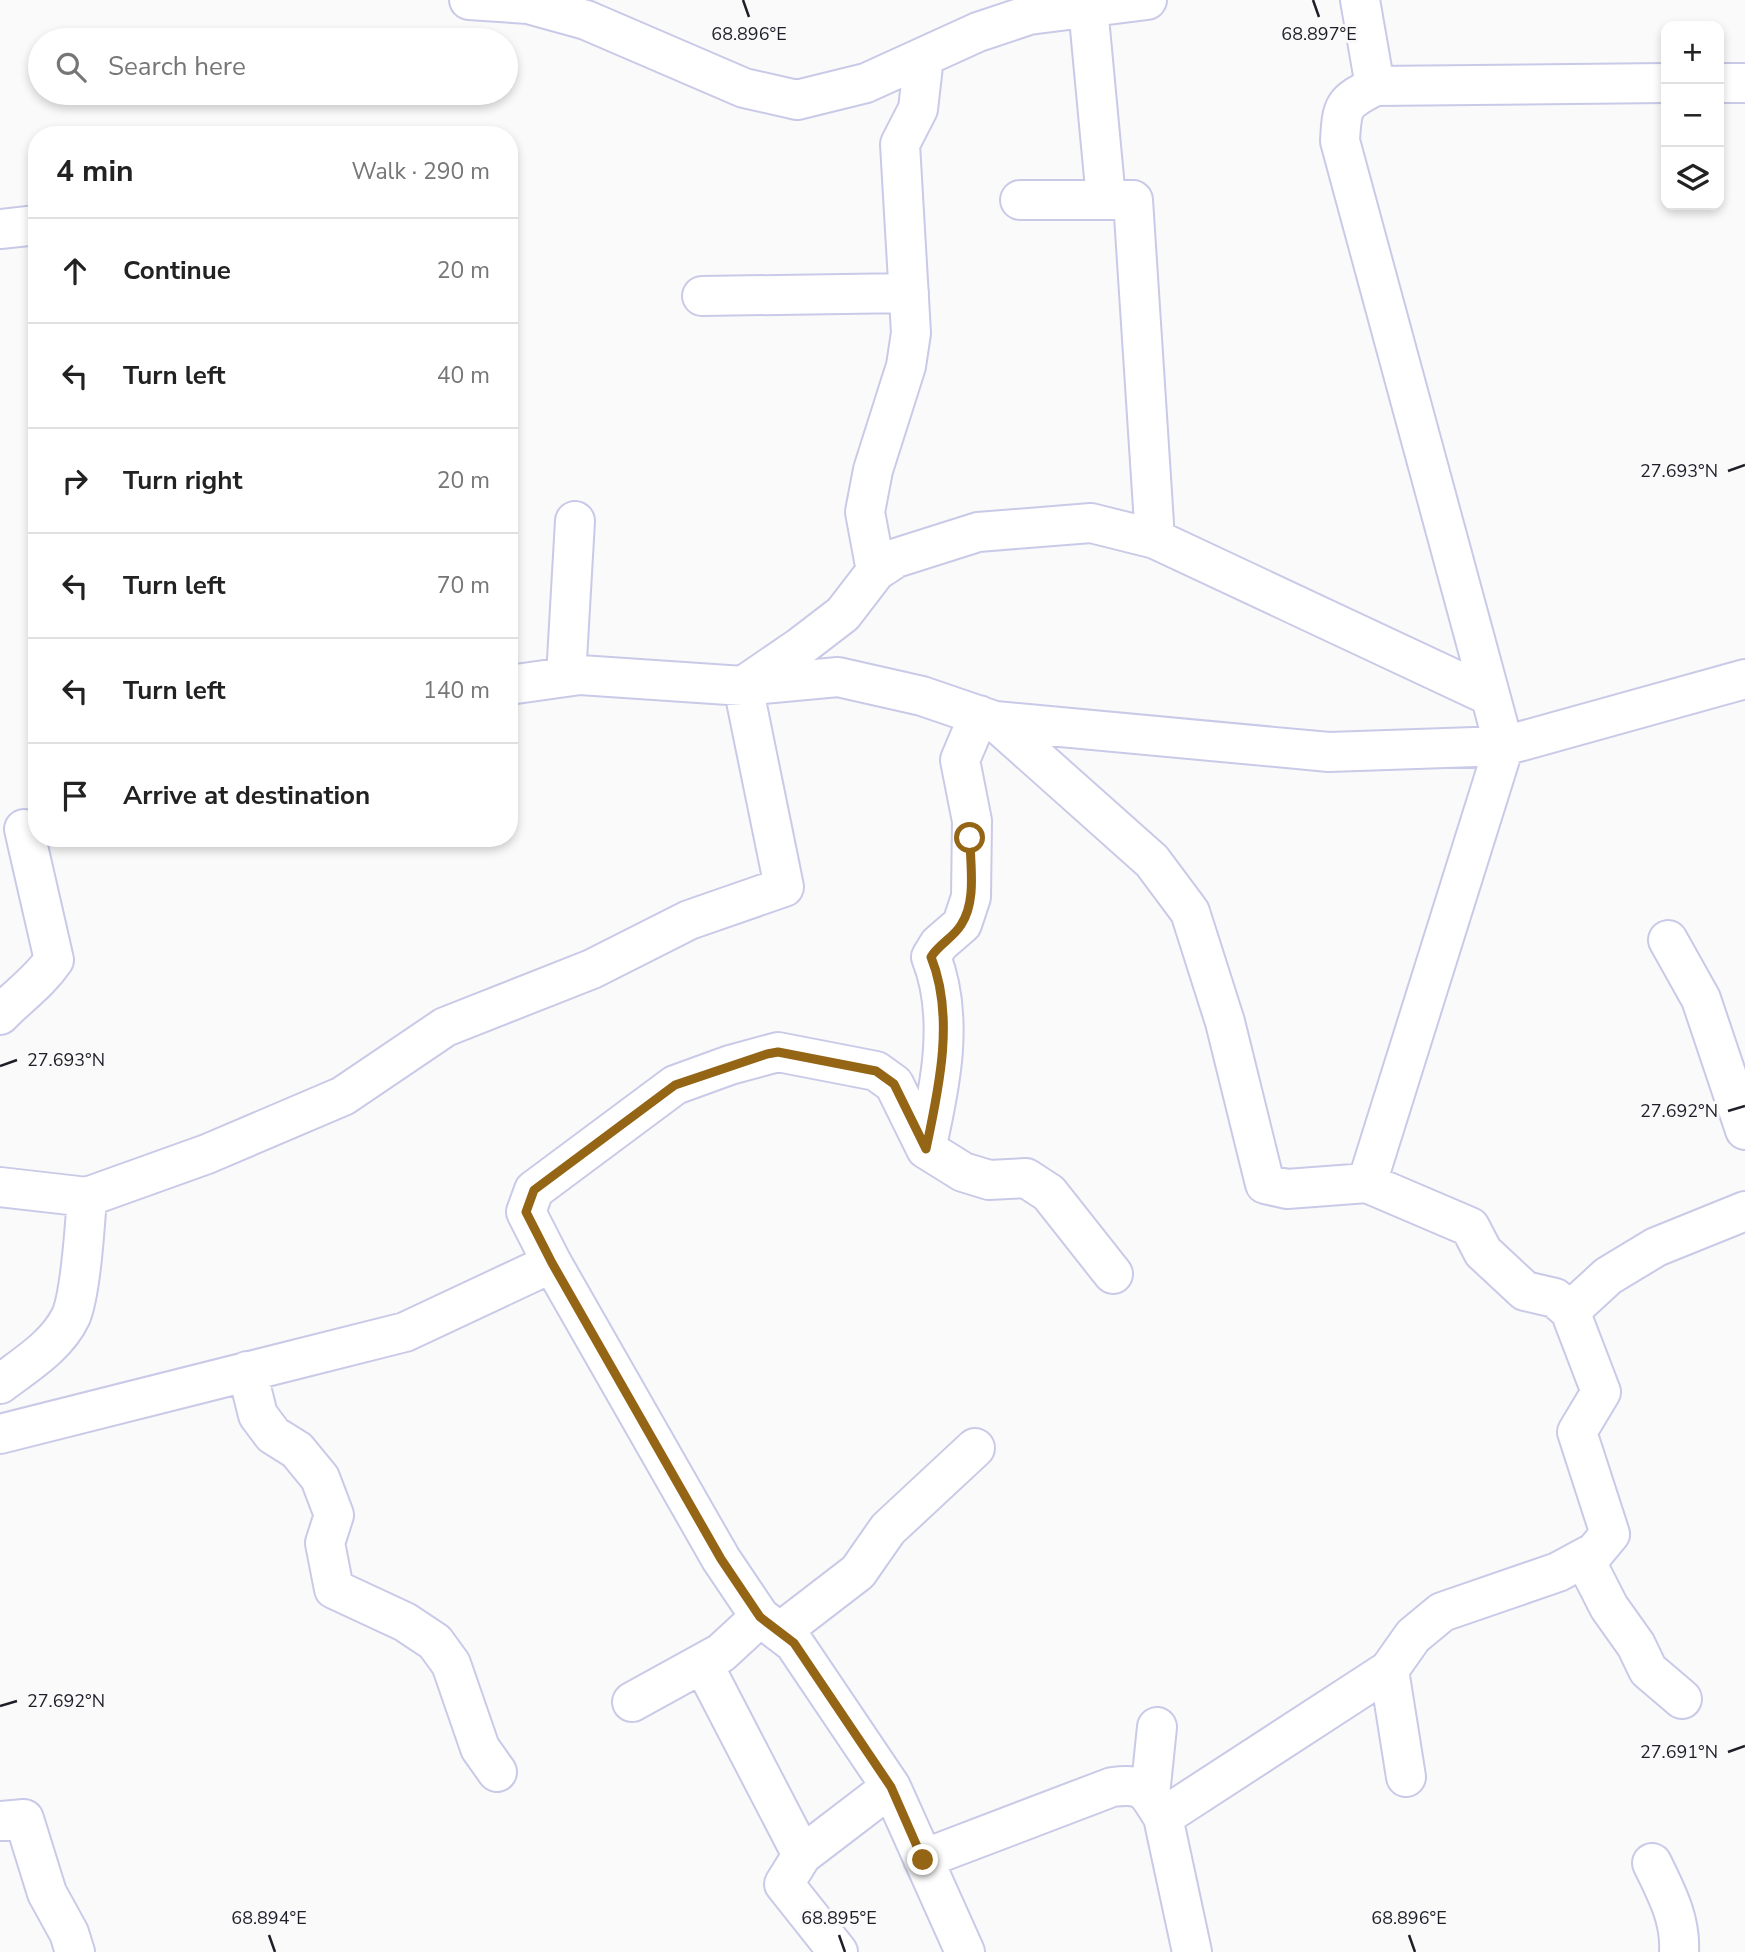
<!DOCTYPE html>
<html lang="en">
<head>
<meta charset="utf-8">
<style>
	body { margin:0; font-family:"Nunito Sans",sans-serif; background:#f6f6f6; color:#222 }
	.controls { position:absolute; right:21px; top:21px; display:grid; overflow:hidden; border-radius:14px; box-shadow:0 4px 10px #0003 }
	.controls button { width:63px; height:63px; display:grid; place-items:center; padding:0; border:0; border-bottom:2px solid #e0e0e0; background:#fff; color:#222; font:35px sans-serif }
	.stop { position:absolute; width:21px; height:21px; margin:-16px; border:5px solid #956516; border-radius:50%; background:#fff }
	.stop.end { background:#956516; border-color:#fff; box-shadow:0 2px 7px #0008 }
	.list { margin:0; padding:0; list-style:none }
	h2 { display:flex; justify-content:space-between; align-items:center; height:91px; margin:0; padding:0 28px; font-size:30px }
	h2 small { font-size:23px; font-weight:400; color:#767676 }
	.list li { display:grid; grid-template-columns:46px 1fr auto; gap:21px; align-items:center; box-sizing:border-box; height:105px; padding:0 28px; border-top:2px solid #e0e0e0 }
	.list b { display:block; font-size:26px; white-space:nowrap }
	.list em { font-size:23px; font-style:normal; color:#767676 }
	.icon { flex:none; width:38px; height:38px; fill:none; stroke:currentColor; stroke-width:2; stroke-linecap:round; stroke-linejoin:round }
	.map { position:relative; flex:none; width:1745px; height:1952px; overflow:hidden }
	.search { position:absolute; background:#fff; box-shadow:0 4px 10px #0003; left:28px; top:28px; width:490px; height:77px; display:flex; align-items:center; gap:18px; box-sizing:border-box; padding:0 24px; border-radius:38px; color:#767676; font-size:26px }
	.panel { position:absolute; background:#fff; box-shadow:0 4px 10px #0003; left:28px; top:126px; width:490px; height:721px; border-radius:28px }
	.map>svg:first-child { display:block }
	.lines { fill:none; stroke-linecap:round; stroke-linejoin:round }
	.minor-casing { stroke:#c9cae7; stroke-width:42 }
	.minor { stroke:#fff; stroke-width:38 }
	.route { stroke:#956516; stroke-width:9 }
	.ticks { fill:none; stroke:#1e1f29; stroke-width:2.5 }
	.ticks-label { font-size:18px; text-anchor:middle; fill:#1e1f29; stroke:#fafafa; stroke-width:6; stroke-linejoin:round; paint-order:stroke }
</style>
</head>
<body>
<div class="map">
<svg width="1745" height="1952" viewBox="0 0 1745 1952">
	<rect width="100%" height="100%" fill="#fafafa"/>
	<g class="lines">
		<defs>
			<path id="minor" d="M 469,0 L 528,4 L 586,20 L 744,88 L 797,100 L 866,83 L 978,32 L 1029,15 L 1147,0
				M 1360,0 L 1375,86
				M 1088,7 L 1106,199
				M 1719,83 L 1745,83
				M 1020,200 L 1133,200 L 1155,539
				M 0,229 L 37,225
				M 702,296 L 909,293
				M 876,571 L 865,512 L 873,470 L 906,366 L 911,333 L 900,144 L 918,109 L 924,57
				M 566,677 L 575,521
				M 509,685 L 580,675 L 743,686 L 838,677 L 922,696 L 995,721 L 1329,752 L 1504,746 L 1745,679
				M 995,721 L 1152,861 L 1190,912 L 1225,1022 L 1265,1184 L 1287,1189 L 1367,1183 L 1470,1227 L 1483,1252 L 1525,1291 L 1555,1298 L 1570,1311 L 1601,1392 L 1577,1432 L 1610,1534 L 1595,1552 L 1558,1572 L 1442,1612 L 1413,1636 L 1389,1670 L 1163,1817 L 1192,1952
				M 1668,940 L 1701,999 L 1745,1130
				M 0,1015 C 18,996 39,982 54,960 L 24,829
				M 926,1149 C 940,1088 955,1017 931,957 L 939,944 L 962,924 L 971,897 L 972,821 L 960,760 L 979,715
				M 1367,1183 L 1504,746 L 1340,141 C 1342,104 1343,103 1375,86 L 1666,83
				M 0,1187 L 87,1197 L 207,1154 L 343,1096 L 445,1027 L 592,969 L 689,920 L 784,887 L 743,686 L 800,647 L 843,614 L 876,571 L 896,558 L 978,532 L 1091,523 L 1155,539 L 1490,696
				M 552,1263 L 526,1212 L 534,1190 L 675,1085 L 730,1065 L 778,1052 L 876,1071 L 894,1084 L 926,1149 L 963,1172 L 989,1180 L 1026,1178 L 1049,1193 L 1113,1274
				M 1570,1311 L 1608,1276 L 1656,1247 L 1745,1211
				M 247,1371 L 258,1415 L 273,1435 L 297,1450 L 320,1478 L 334,1515 L 325,1543 L 334,1589 L 405,1622 L 435,1642 L 451,1664 L 480,1748 L 497,1772
				M 0,1384 C 25,1365 57,1346 71,1316 C 81,1292 85,1224 87,1197
				M 0,1434 L 405,1332 L 552,1263 L 721,1559 L 760,1617 L 794,1643 L 891,1787 L 965,1952
				M 1584,1558 L 1609,1607 L 1636,1645 L 1648,1670 L 1682,1699
				M 780,1632 L 858,1572 L 888,1529 L 975,1448
				M 703,1664 L 802,1855
				M 1389,1670 L 1406,1777
				M 632,1702 L 721,1653 L 760,1617
				M 1150,1795 L 1157,1727
				M 0,1821 L 24,1819 L 47,1893 L 69,1933 L 75,1952
				M 923,1859 L 1112,1787 C 1146,1783 1146,1791 1163,1817
				M 1652,1863 C 1666,1892 1681,1919 1679,1952
				M 838,1952 L 784,1884 L 802,1855 L 891,1787"/>
		</defs>
		<use href="#minor" class="minor-casing"/>
		<use href="#minor" class="minor"/>
	</g>
	<g class="lines">
		<path class="route" d="M 923,1860 L 891,1787 L 794,1643 L 760,1617 L 721,1559 L 552,1263 L 526,1212 L 534,1190 L 675,1085 L 767,1054 L 778,1052 L 876,1071 L 894,1084 L 926,1149 C 939,1088 955,1016 931,957 C 939,944 953,938 961,925 C 977,901 970,865 970,838"/>
	</g>
	<path class="ticks" d="M 743,0 L 749,17M 1313,0 L 1319,17M 1728,471 L 1745,465M 0,1066 L 17,1060M 1728,1111 L 1745,1106M 0,1706 L 17,1701M 1728,1752 L 1745,1746M 269,1935 L 275,1952M 839,1935 L 845,1952M 1409,1935 L 1415,1952"/>
	<g class="ticks-label">
		<text x="749" y="40">68.896°E</text>
		<text x="1319" y="40">68.897°E</text>
		<text x="1679" y="477">27.693°N</text>
		<text x="66" y="1066">27.693°N</text>
		<text x="1679" y="1117">27.692°N</text>
		<text x="66" y="1707">27.692°N</text>
		<text x="1679" y="1758">27.691°N</text>
		<text x="269" y="1924">68.894°E</text>
		<text x="839" y="1924">68.895°E</text>
		<text x="1409" y="1924">68.896°E</text>
	</g>
</svg>
<div class="controls">
<button>+</button>
<button>−</button>
<button><svg class="icon" aria-label="layers" viewBox="0 0 24 24"><path d="M12 4l9 5-9 5-9-5zM3 14l9 5 9-5"/></svg></button>
</div>
<div class="stop" style="left:970px;top:838px"></div>
<div class="stop end" style="left:923px;top:1860px"></div>
<div class="search"><svg class="icon" aria-label="search" viewBox="0 0 24 24"><circle cx="10" cy="10" r="6"/><path d="M15 15l6 6"/></svg>Search here</div>
<section class="panel">
<h2>4 min<small>Walk · 290 m</small></h2>
<ul class="list">
<li><svg class="icon" aria-label="ahead" viewBox="0 0 24 24"><path d="M12 20V5M6 11l6-6 6 6"/></svg><div><b>Continue</b></div><em>20 m</em></li>
<li><svg class="icon" aria-label="left" viewBox="0 0 24 24"><path d="M17 20v-9H6M10 6l-5 5 5 5"/></svg><div><b>Turn left</b></div><em>40 m</em></li>
<li><svg class="icon" aria-label="right" viewBox="0 0 24 24"><path d="M7 20v-9h11M14 6l5 5-5 5"/></svg><div><b>Turn right</b></div><em>20 m</em></li>
<li><svg class="icon" aria-label="left" viewBox="0 0 24 24"><path d="M17 20v-9H6M10 6l-5 5 5 5"/></svg><div><b>Turn left</b></div><em>70 m</em></li>
<li><svg class="icon" aria-label="left" viewBox="0 0 24 24"><path d="M17 20v-9H6M10 6l-5 5 5 5"/></svg><div><b>Turn left</b></div><em>140 m</em></li>
<li><svg class="icon" aria-label="arrive" viewBox="0 0 24 24"><path d="M6 21V4h12l-3 4 3 4H6"/></svg><div><b>Arrive at destination</b></div></li>
</ul>
</section>
</div>
</body>
</html>
